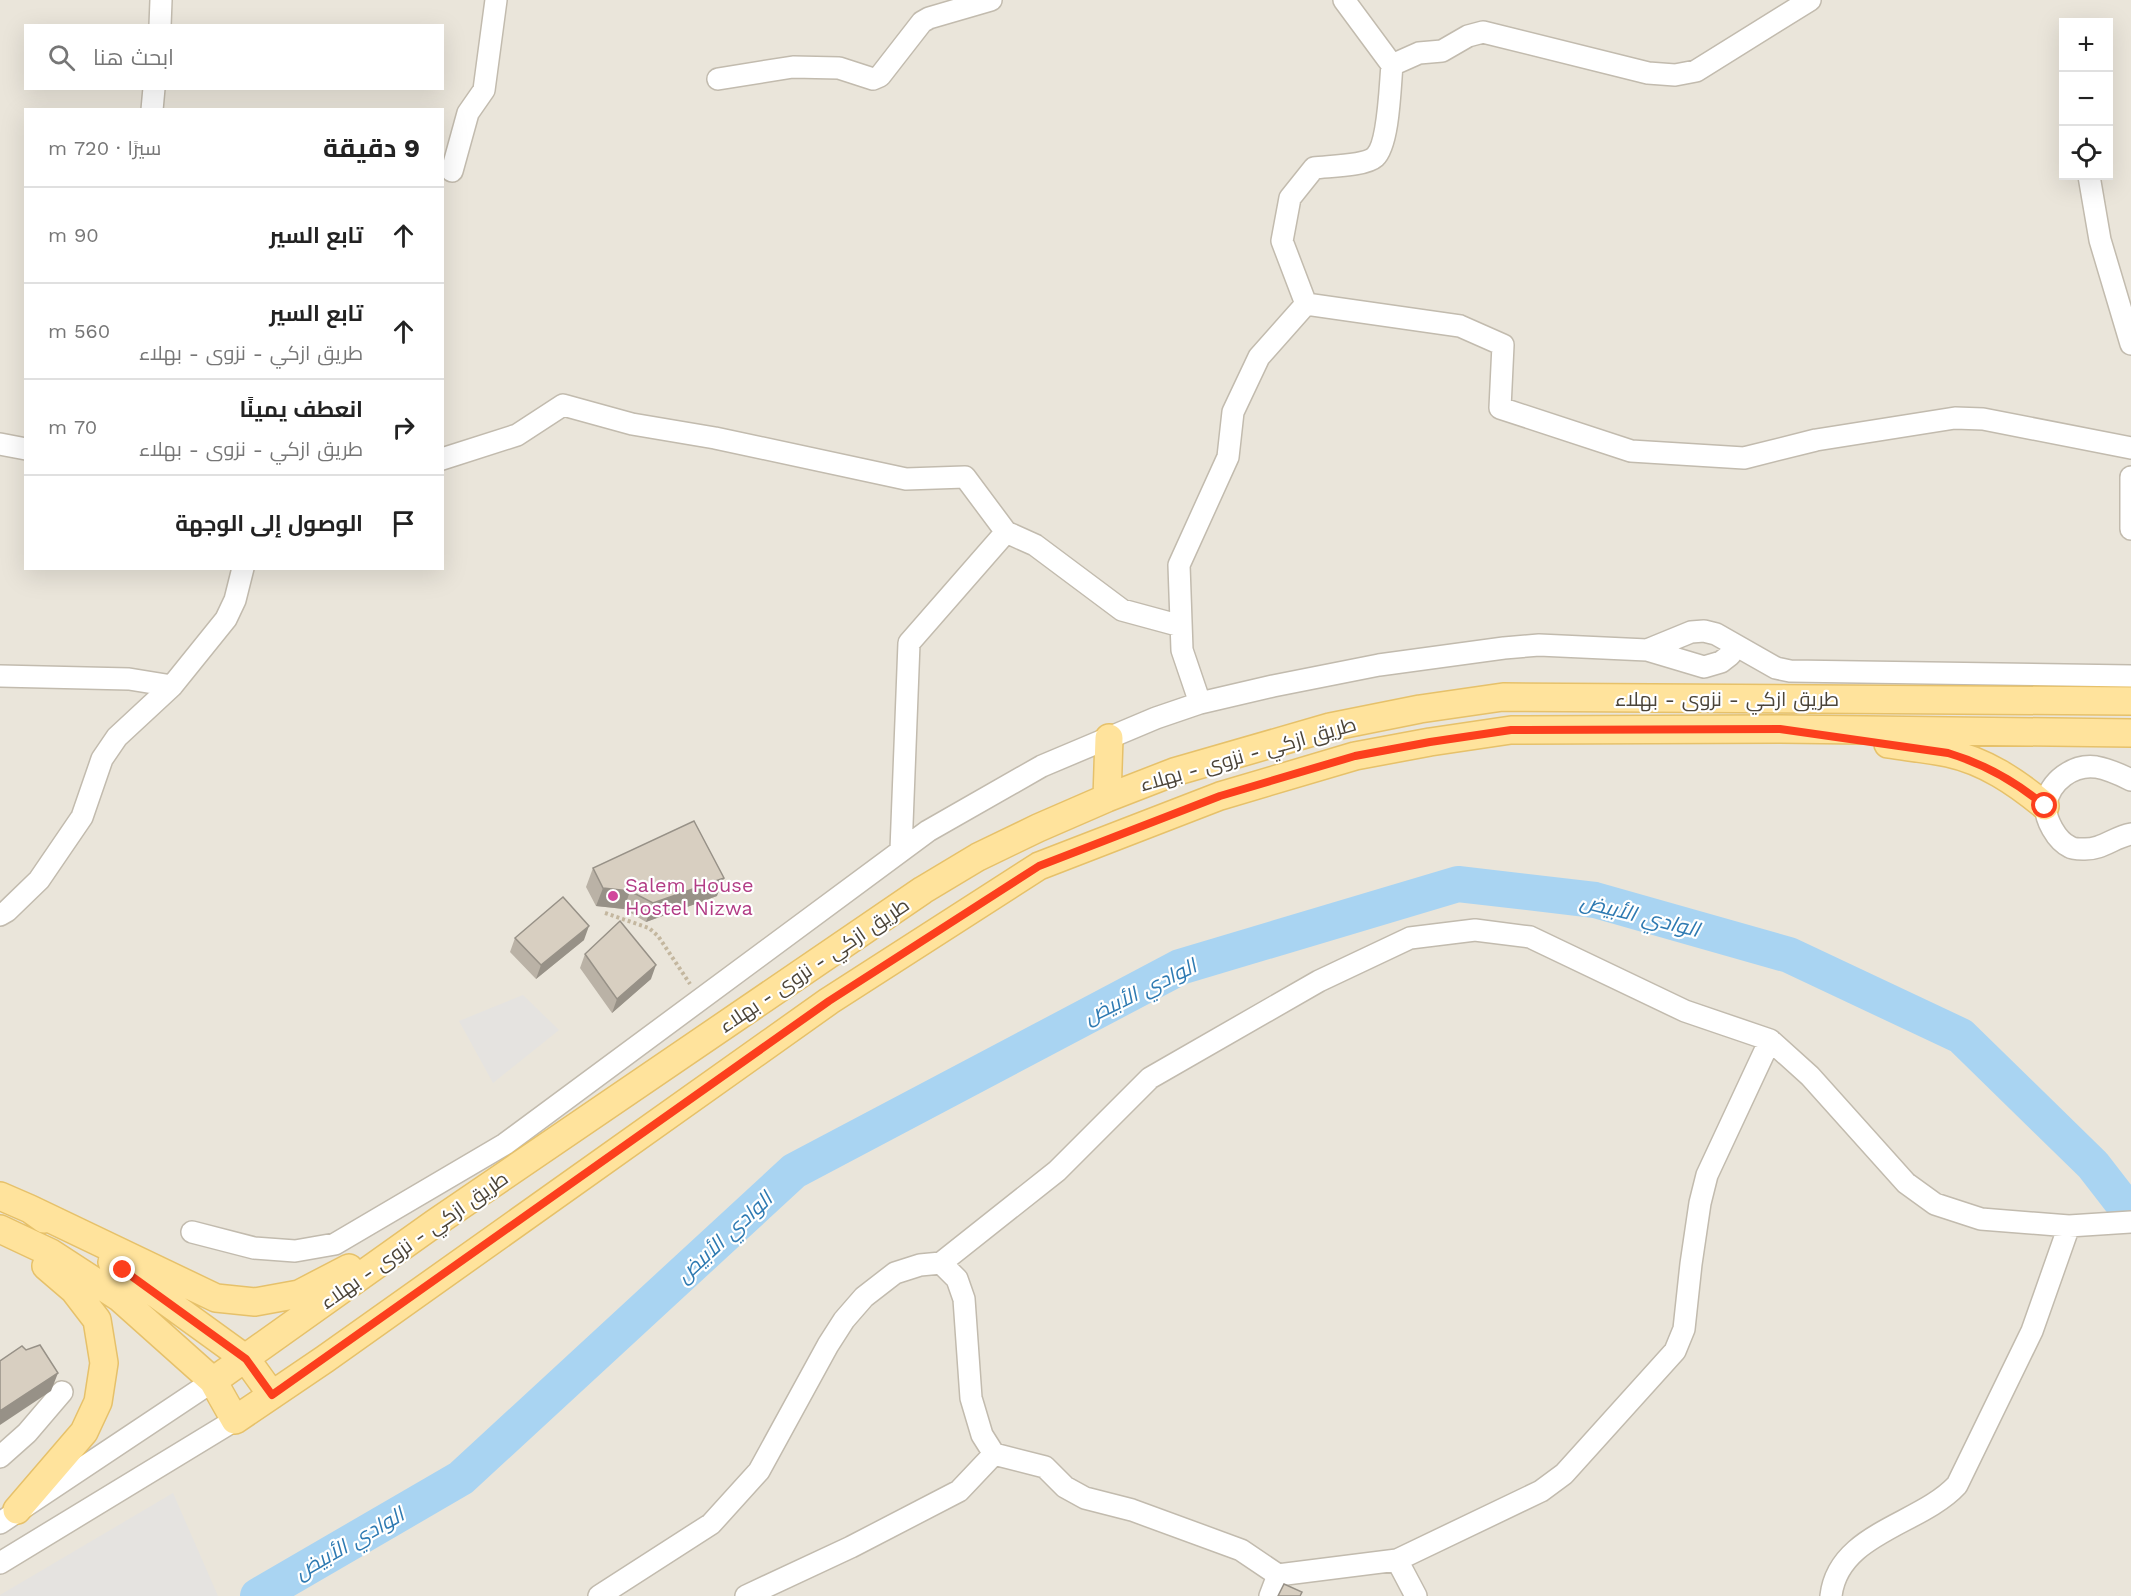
<!DOCTYPE html>
<html lang="ar">
<head>
<meta charset="utf-8">
<style>
	body { margin:0; font-family:"Work Sans",Cairo,sans-serif; background:#f6f6f6; color:#222; direction:rtl }
	.controls { position:absolute; right:18px; top:18px; display:grid; overflow:hidden; border-radius:0px; box-shadow:0 6px 24px #0002 }
	.controls button { width:54px; height:54px; display:grid; place-items:center; padding:0; border:0; border-bottom:2px solid #e0e0e0; background:#fff; color:#222; font:30px sans-serif }
	.stop { position:absolute; width:18px; height:18px; margin:-14px; border:4px solid #fc3f1d; border-radius:50%; background:#fff }
	.stop.end { background:#fc3f1d; border-color:#fff; box-shadow:0 2px 6px #0008 }
	.list { margin:0; padding:0; list-style:none }
	h2 { display:flex; justify-content:space-between; align-items:center; height:78px; margin:0; padding:0 24px; font-size:26px }
	h2 small { font-size:20px; font-weight:400; color:#767676 }
	.list li { display:grid; grid-template-columns:39px 1fr auto; gap:18px; align-items:center; box-sizing:border-box; height:96px; padding:0 24px; border-top:2px solid #e0e0e0 }
	.list b { display:block; font-size:22px; white-space:nowrap }
	.list p { margin:0; font-size:20px; white-space:nowrap; color:#767676 }
	.list em { font-size:20px; font-style:normal; color:#767676 }
	.icon { flex:none; width:33px; height:33px; fill:none; stroke:currentColor; stroke-width:2; stroke-linecap:round; stroke-linejoin:round }
	.map { position:relative; flex:none; width:2131px; height:1596px; overflow:hidden; direction:ltr }
	.search { position:absolute; background:#fff; box-shadow:0 6px 24px #0002; left:24px; top:24px; width:420px; height:66px; display:flex; align-items:center; gap:15px; box-sizing:border-box; padding:0 21px; border-radius:0px; color:#767676; font-size:22px }
	.panel { position:absolute; background:#fff; box-shadow:0 6px 24px #0002; left:24px; top:108px; width:420px; height:462px; border-radius:0px; direction:rtl }
	.map>svg:first-child { display:block }
	.residential { fill:#eae5da; fill-rule:evenodd }
	.parking { fill:#e5e3e0 }
	.lines { fill:none; stroke-linecap:round; stroke-linejoin:round }
	.river { stroke:#a9d4f2; stroke-width:36 }
	.minor-casing { stroke:#c2bbae; stroke-width:24 }
	.major-casing { stroke:#e6c16a; stroke-width:30 }
	.path { stroke:#c4b79f; stroke-width:4; stroke-dasharray:3 3; stroke-linecap:butt }
	.minor { stroke:#fff; stroke-width:21 }
	.major { stroke:#ffe39c; stroke-width:27 }
	.wall { fill:#bab2a6 }
	.shaded-wall { fill:#979187 }
	.building { fill:#d8cfc1; stroke:#979187; stroke-width:1.5 }
	.route { stroke:#fc3f1d; stroke-width:8 }
	.hotel-dot { fill:#d1479c; stroke:#fff; stroke-width:2 }
	.labels { text-anchor:middle; dominant-baseline:central; stroke-width:4.5; stroke-linejoin:round; paint-order:stroke }
	.street-label { font-size:20px; fill:#4b4439; stroke:#fff }
	.hotel-label { font-size:20px; fill:#b23c85; stroke:#fff; text-anchor:start }
	.water-label { font-size:21px; font-style:italic; fill:#2e7ab2; stroke:#fff }
</style>
</head>
<body>
<div class="map">
<svg width="2131" height="1596" viewBox="0 0 2131 1596">
	<rect width="100%" height="100%" fill="#f6f3ec"/>
	<path class="residential" d="M 0,0 L 2131,0 L 2131,1596 L 0,1596 ZM 2064,22 L 2108,22 L 2108,176 L 2064,176 ZM 26,26 L 442,26 L 442,88 L 26,88 ZM 26,110 L 442,110 L 442,568 L 26,568 Z"/>
	<path class="parking" d="M 523,995 L 559,1030 L 493,1083 L 459,1021 Z
		M 173,1493 L 218,1596 L 0,1596 L 0,1595 Z"/>
	<g class="lines">
		<path class="river" d="M 258,1596 L 461,1478 L 794,1171 L 1180,967 L 1458,884 L 1595,900 L 1789,955 L 1961,1036 L 2093,1165 L 2131,1214"/>
		<defs>
			<path id="minor" d="M 160,26 L 161,0
				M 1392,65 L 1419,53 L 1442,51 L 1468,36 L 1483,32 L 1648,73 L 1675,75 L 1696,71 L 1810,0
				M 718,79 L 793,67 L 839,68 L 873,79 L 880,76 L 922,22 L 929,18 L 991,0
				M 152,110 L 154,88
				M 452,171 L 468,113 L 484,90 L 496,0
				M 2089,176 L 2100,240 L 2131,344
				M 1306,304 L 1282,241 L 1290,198 L 1314,168 C 1329,166 1365,166 1375,157 C 1389,144 1390,85 1392,65 L 1344,0
				M 0,444 L 26,449
				M 442,459 L 517,435 L 563,405 L 632,424 L 715,438 L 906,479 L 965,477 L 1006,532 L 1035,545 L 1122,610 L 1181,626
				M 2131,477 L 2131,529
				M 1647,650 L 1691,632 L 1704,631 L 1716,634 L 1776,668 L 1790,671 L 2131,676
				M 0,676 L 129,679 L 172,686
				M 1200,703 L 1182,650 L 1179,565 L 1228,457 L 1233,412 L 1259,357 L 1306,304 L 1460,326 L 1503,345 L 1500,408 L 1631,451 L 1744,458 L 1816,440 L 1955,418 L 1983,419 L 2131,448
				M 2131,780 C 2121,775 2107,769 2096,767 C 2073,764 2050,781 2046,804 C 2044,819 2057,841 2070,847 C 2073,849 2079,849 2083,849 C 2102,850 2114,837 2131,834
				M 901,850 L 909,643 L 1006,532
				M 0,915 L 7,911 L 39,880 L 82,817 L 102,759 L 117,737 L 172,686 L 226,619 L 235,600 L 243,568
				M 192,1232 L 254,1248 L 295,1251 L 335,1244 L 505,1144 L 928,831 L 1042,766 L 1156,718 L 1200,703 L 1273,686 L 1379,665 L 1504,648 L 1539,645 L 1647,650 L 1704,667 L 1721,662 L 1730,655 L 1732,650 L 1731,643
				M 941,1263 L 1057,1171 L 1150,1078 L 1319,981 L 1410,938 L 1475,930 L 1530,937 L 1685,1011 L 1770,1040 L 1810,1076 L 1906,1183 L 1935,1204 L 1981,1219 L 2069,1226 L 2131,1222
				M 0,1457 L 27,1433 L 62,1392
				M 0,1523 L 213,1381
				M 1397,1560 L 1416,1596
				M 0,1563 L 235,1420
				M 599,1596 L 711,1524 L 759,1471 L 828,1345 L 844,1320 L 864,1297 L 895,1273 L 920,1265 L 941,1263 L 957,1279 L 964,1299 L 971,1398 L 982,1435 L 994,1454
				M 746,1596 L 851,1547 L 959,1491 L 994,1454 L 1045,1467 L 1065,1487 L 1085,1498 L 1132,1510 L 1241,1550 L 1278,1575 L 1397,1560 L 1541,1491 L 1564,1474 L 1675,1351 L 1684,1329 L 1691,1264 L 1700,1203 L 1707,1175 L 1770,1040
				M 1270,1596 L 1278,1575
				M 1831,1596 C 1838,1533 1920,1525 1957,1485 L 2032,1331 L 2069,1226"/>
			<path id="major" d="M 1888,744 C 1908,747 1928,749 1948,753 C 1985,761 2016,782 2045,806
				M 1107,798 L 1109,738
				M 0,1196 L 30,1209 L 44,1219
				M 30,1209 L 216,1298 L 255,1302 L 299,1294 L 349,1268
				M 0,1229 L 51,1253 L 120,1298 L 213,1381 L 235,1420 L 325,1359 L 829,1001 L 1039,866 L 1220,796 L 1355,756 L 1430,742 L 1511,730 L 1780,729 L 2131,733
				M 112,1262 L 246,1359 L 272,1395
				M 213,1381 L 435,1223 L 923,890 L 978,857 L 1038,828 L 1107,798 L 1174,772 L 1330,727 L 1420,709 L 1503,697 L 2131,701
				M 17,1510 L 84,1432 L 98,1402 L 104,1363 L 97,1320 L 74,1290 L 46,1266"/>
		</defs>
		<use href="#minor" class="minor-casing"/>
		<use href="#major" class="major-casing"/>
		<path class="path" d="M 605,913 L 649,928 L 658,936 L 690,984"/>
		<use href="#minor" class="minor"/>
		<use href="#major" class="major"/>
	</g>
	<path class="wall" d="M 593,868 L 717,896 L 646,922 L 624,909 L 596,906 L 586,887 Z
		M 515,938 L 584,940 L 536,979 L 510,952 Z
		M 585,954 L 651,979 L 612,1013 L 580,968 Z"/>
	<path class="shaded-wall" d="M 724,878 L 717,896 L 646,922 L 653,903 Z
		M 603,888 L 630,891 L 624,909 L 596,906 Z
		M 589,926 L 584,940 L 536,979 L 541,965 Z
		M 656,965 L 651,979 L 612,1013 L 617,999 Z
		M 58,1373 L 51,1391 L 0,1425 L 0,1411 Z"/>
	<path class="building" d="M 694,821 L 724,878 L 653,903 L 630,891 L 603,888 L 593,868 Z
		M 563,897 L 589,926 L 541,965 L 515,938 Z
		M 620,921 L 656,965 L 617,999 L 585,954 Z
		M 40,1345 L 58,1373 L 0,1411 L 0,1361 L 22,1346 L 26,1350 Z
		M 1284,1584 L 1302,1592 L 1300,1596 L 1278,1596 Z"/>
	<g class="lines">
		<path class="route" d="M 123,1270 L 246,1359 L 272,1395 L 829,1001 L 1039,866 L 1220,796 L 1355,756 L 1430,742 L 1511,730 L 1780,729 L 1948,753 C 1985,764 2015,781 2045,806"/>
	</g>
	<circle class="hotel-dot" cx="613" cy="896" r="6"/>
	<g class="labels">
		<g class="street-label">
			<text x="1727" y="699">طريق ازكي - نزوى - بهلاء</text>
			<text transform="translate(1248 754) rotate(-16)">طريق ازكي - نزوى - بهلاء</text>
			<text transform="translate(814 965) rotate(-34)">طريق ازكي - نزوى - بهلاء</text>
			<text transform="translate(414 1240) rotate(-35)">طريق ازكي - نزوى - بهلاء</text>
		</g>
		<g class="hotel-label">
			<text x="625" y="885">Salem House<tspan x="625" dy="23">Hostel Nizwa</tspan></text>
		</g>
		<g class="water-label">
			<text transform="translate(1640 915) rotate(14)">الوادي الأبيض</text>
			<text transform="translate(1140 991) rotate(-26)">الوادي الأبيض</text>
			<text transform="translate(724 1237) rotate(-43)">الوادي الأبيض</text>
			<text transform="translate(349 1543) rotate(-30)">الوادي الأبيض</text>
		</g>
	</g>
</svg>
<div class="controls">
<button>+</button>
<button>−</button>
<button><svg class="icon" aria-label="locate" viewBox="0 0 24 24"><circle cx="12" cy="12" r="6"/><path d="M12 2v4M12 18v4M2 12h4M18 12h4"/></svg></button>
</div>
<div class="stop" style="left:2045px;top:806px"></div>
<div class="stop end" style="left:123px;top:1270px"></div>
<div class="search"><svg class="icon" aria-label="search" viewBox="0 0 24 24"><circle cx="10" cy="10" r="6"/><path d="M15 15l6 6"/></svg>ابحث هنا</div>
<section class="panel">
<h2>9 دقيقة<small>سيرًا · 720 m</small></h2>
<ul class="list">
<li><svg class="icon" aria-label="ahead" viewBox="0 0 24 24"><path d="M12 20V5M6 11l6-6 6 6"/></svg><div><b>تابع السير</b></div><em>90 m</em></li>
<li><svg class="icon" aria-label="ahead" viewBox="0 0 24 24"><path d="M12 20V5M6 11l6-6 6 6"/></svg><div><b>تابع السير</b><p>طريق ازكي - نزوى - بهلاء</p></div><em>560 m</em></li>
<li><svg class="icon" aria-label="right" viewBox="0 0 24 24"><path d="M7 20v-9h11M14 6l5 5-5 5"/></svg><div><b>انعطف يمينًا</b><p>طريق ازكي - نزوى - بهلاء</p></div><em>70 m</em></li>
<li><svg class="icon" aria-label="arrive" viewBox="0 0 24 24"><path d="M6 21V4h12l-3 4 3 4H6"/></svg><div><b>الوصول إلى الوجهة</b></div></li>
</ul>
</section>
</div>
</body>
</html>
